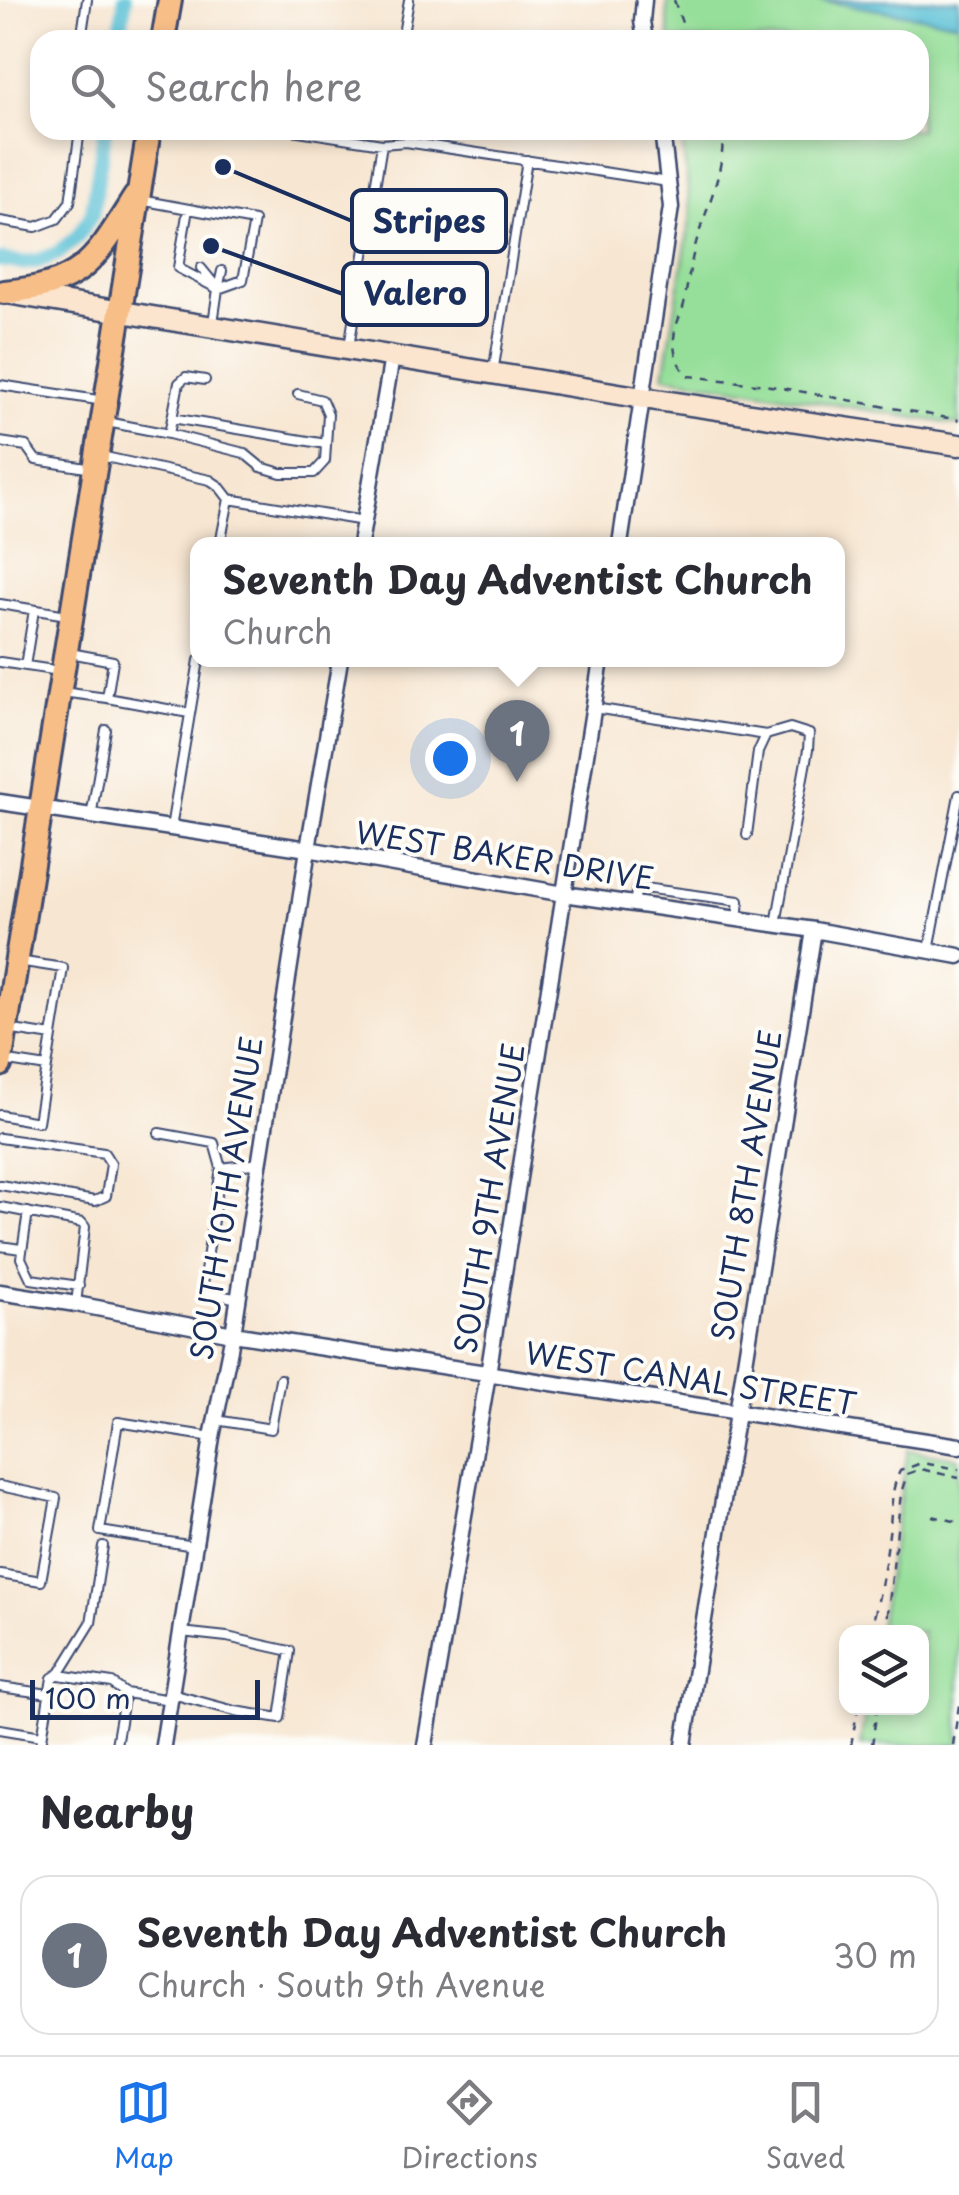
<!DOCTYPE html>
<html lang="en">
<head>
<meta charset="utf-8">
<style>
	body { margin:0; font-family:"Playpen Sans",sans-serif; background:#f7f7f7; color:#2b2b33 }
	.controls { position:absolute; right:30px; bottom:30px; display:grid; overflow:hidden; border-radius:20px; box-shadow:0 5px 15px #0003 }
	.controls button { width:90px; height:90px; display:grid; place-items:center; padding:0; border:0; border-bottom:2px solid #e1e1e2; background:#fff; color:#2b2b33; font:50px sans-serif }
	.scale { position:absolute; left:30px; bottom:25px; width:230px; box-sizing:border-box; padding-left:10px; border:5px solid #1b2f5e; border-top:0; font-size:28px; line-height:35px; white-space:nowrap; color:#1b2f5e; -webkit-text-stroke:8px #fdfcf7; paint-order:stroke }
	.you { position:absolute; left:450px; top:758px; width:35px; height:35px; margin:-25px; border:8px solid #fff; border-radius:50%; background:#1a73e8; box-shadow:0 0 0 15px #1a73e833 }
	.badge { display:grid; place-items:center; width:65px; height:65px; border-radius:50%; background:#1a73e8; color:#fff; font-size:32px; font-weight:700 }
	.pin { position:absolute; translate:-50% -82px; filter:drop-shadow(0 2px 5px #0008) }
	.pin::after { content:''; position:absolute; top:52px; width:35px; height:30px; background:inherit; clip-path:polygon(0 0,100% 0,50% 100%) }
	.popup { position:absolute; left:190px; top:537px; width:655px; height:130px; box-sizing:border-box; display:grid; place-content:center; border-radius:20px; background:#fff; filter:drop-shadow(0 2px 8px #0005); font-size:32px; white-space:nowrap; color:#7c7c81 }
	.popup b { font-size:38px; color:#2b2b33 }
	.popup::after { content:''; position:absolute; left:50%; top:100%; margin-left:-20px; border:20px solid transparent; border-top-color:#fff }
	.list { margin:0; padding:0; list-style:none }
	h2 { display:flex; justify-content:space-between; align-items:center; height:130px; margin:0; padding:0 40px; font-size:42px }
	h2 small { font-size:32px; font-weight:400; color:#7c7c81 }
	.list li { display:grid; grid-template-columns:65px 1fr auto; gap:30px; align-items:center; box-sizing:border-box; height:160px; margin:0 20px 20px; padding:0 20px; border:2px solid #e1e1e2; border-radius:30px }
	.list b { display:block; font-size:38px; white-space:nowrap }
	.list p { margin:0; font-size:32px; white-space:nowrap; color:#7c7c81 }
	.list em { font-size:32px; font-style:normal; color:#7c7c81 }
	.icon { flex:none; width:55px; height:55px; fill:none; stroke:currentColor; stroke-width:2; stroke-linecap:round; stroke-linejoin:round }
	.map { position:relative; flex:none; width:959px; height:1745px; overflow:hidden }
	.search { position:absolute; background:#fff; box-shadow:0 5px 15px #0003; left:30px; right:30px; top:30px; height:110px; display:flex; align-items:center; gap:25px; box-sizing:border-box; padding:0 35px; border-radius:30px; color:#7c7c81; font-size:38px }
	.sheet { height:310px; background:#fff }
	nav { display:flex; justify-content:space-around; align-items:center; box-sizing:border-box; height:140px; border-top:2px solid #e1e1e2; background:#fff; font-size:28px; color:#7c7c81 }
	nav a { display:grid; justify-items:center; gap:5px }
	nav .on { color:#1a73e8 }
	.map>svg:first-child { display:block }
	.green { fill:#96df9a; stroke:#58877c; stroke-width:2.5 }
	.water { fill:#59c0d6; stroke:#3a789a; stroke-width:2.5 }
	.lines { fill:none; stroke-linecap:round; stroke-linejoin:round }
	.canal { stroke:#59c0d6; stroke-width:15 }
	.lane-casing { stroke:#3c4a6f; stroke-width:12 }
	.street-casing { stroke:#3c4a6f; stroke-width:19 }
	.secondary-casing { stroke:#3c4a6f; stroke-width:25 }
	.primary-casing { stroke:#3c4a6f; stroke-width:28 }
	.path { stroke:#3c4a6f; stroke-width:2.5; stroke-dasharray:8 8; stroke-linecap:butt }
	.lane { stroke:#fff; stroke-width:8 }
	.street { stroke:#fff; stroke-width:14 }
	.secondary { stroke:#fce5cf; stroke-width:20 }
	.primary { stroke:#f7be88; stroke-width:22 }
	.labels { text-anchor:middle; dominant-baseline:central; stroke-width:8; stroke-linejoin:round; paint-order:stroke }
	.street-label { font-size:30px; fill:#1b2f5e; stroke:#fdfcf7 }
	.leader { fill:none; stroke:#1b2f5e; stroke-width:4 }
	.callout-dot { fill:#1b2f5e; stroke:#fdfcf7; stroke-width:4 }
	.callout { fill:#fdfcf7; stroke:#1b2f5e; stroke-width:4 }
	.callout-label { font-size:32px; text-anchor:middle; font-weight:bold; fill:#1b2f5e }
</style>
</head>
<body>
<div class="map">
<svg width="959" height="1745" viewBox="0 0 959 1745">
	<rect width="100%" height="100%" fill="#fdfcf7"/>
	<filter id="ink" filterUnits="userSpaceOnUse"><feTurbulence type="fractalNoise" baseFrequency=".01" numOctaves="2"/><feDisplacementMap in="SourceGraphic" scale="20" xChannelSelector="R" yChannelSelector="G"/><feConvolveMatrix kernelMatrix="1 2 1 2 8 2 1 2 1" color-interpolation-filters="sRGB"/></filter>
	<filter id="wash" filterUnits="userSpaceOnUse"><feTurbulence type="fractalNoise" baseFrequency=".0048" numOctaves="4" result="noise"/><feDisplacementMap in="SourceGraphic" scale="40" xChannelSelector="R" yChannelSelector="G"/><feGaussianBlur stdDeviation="2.25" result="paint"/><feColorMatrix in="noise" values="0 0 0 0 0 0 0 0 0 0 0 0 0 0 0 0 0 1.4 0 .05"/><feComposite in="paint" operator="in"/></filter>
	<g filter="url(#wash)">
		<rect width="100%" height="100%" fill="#f7e6d1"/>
		<path class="green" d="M 668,0 L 959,0 L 959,425 L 664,376 L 691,214 L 681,130 L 919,130 L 919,40 L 670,40 L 667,12 Z
			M 908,1450 L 959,1458 L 959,1745 L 860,1745 L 866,1708 L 922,1708 L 922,1632 L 878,1632 Z"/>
		<path class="water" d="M 819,0 L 959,0 L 959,23 Z"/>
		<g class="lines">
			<path class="canal" d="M 119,40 L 125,0
				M 0,260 L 23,263 L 38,261 L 58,253 L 77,237 L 92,214 L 105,130"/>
		</g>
	</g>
	<g filter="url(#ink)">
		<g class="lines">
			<defs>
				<path id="lane" d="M 81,40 L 87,0
					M 402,40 L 409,0
					M 292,130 L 382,144 L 406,142 L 668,182
					M 140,200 L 254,221 L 243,280 L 218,289 L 213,323
					M 188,209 L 178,268 L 218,289
					M 0,221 L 36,227 L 57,219 L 70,202 L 80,130
					M 201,268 L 215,285
					M 218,289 L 222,271
					M 349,347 L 382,144
					M 493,373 L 527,160
					M 0,385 L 104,401
					M 172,418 L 326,444
					M 107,422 L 169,434 L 244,453 L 261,467 L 281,473 L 314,473 L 325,461 L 328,414 L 322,400 L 298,394
					M 169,434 L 179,383 L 186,377 L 205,380
					M 0,442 L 26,446 L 36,460 L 93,469
					M 101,456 L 210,480 L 219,486 L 229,499
					M 220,544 L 229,499 L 364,521
					M 0,604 L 67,615
					M 70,653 L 113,661 L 107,698 L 189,713
					M 0,662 L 60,671
					M 25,666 L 34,610
					M 62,692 L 107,698
					M 594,708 L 766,735 L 790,728 L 809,734 L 808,750 L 776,924
					M 91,817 L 106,730
					M 171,828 L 199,660
					M 747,835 L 758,752 L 766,735
					M 634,904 L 637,887 L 739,901 L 737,919
					M 929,950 L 959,795
					M 7,1029 L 52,1036
					M 2,1060 L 47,1067
					M 0,1115 L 38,1122 L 63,968 L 18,961
					M 159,1133 L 214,1143 L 221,1168
					M 0,1138 L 104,1153 L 111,1164 L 106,1196 L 95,1201 L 0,1185
					M 0,1207 L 82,1223 L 85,1227 L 76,1304
					M 28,1212 L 21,1258 L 31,1279 L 79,1286
					M 0,1246 L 21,1249
					M 238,1299 L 202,1291 L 221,1168 L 259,1163
					M 216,1420 L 271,1429 L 280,1379
					M 0,1486 L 56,1498 L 41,1581 L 0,1574
					M 194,1546 L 100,1531 L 118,1422 L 212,1437
					M 59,1675 L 112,1683 L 125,1693
					M 0,1687 L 49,1694
					M 172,1694 L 235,1711 L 280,1718 L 290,1651 L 227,1637 L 181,1632
					M 0,1729 L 42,1736
					M 41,1745 L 52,1678 L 60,1673 L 91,1623 L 103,1546
					M 116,1745 L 125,1693 L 171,1700"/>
				<path id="street" d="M 644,0 L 642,21 L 645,40
					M 360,544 L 392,357
					M 620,544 L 671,207 L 662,130
					M 0,802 L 308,849 L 564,894 L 814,930 L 959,956
					M 0,1292 L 76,1304 L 233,1334 L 959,1446
					M 163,1745 L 212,1437 L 233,1334 L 308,849 L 340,660
					M 425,1745 L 488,1374 L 601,660
					M 684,1745 L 814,930"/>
				<path id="secondary" d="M 13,294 L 643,398 L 959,445"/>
				<path id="primary" d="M 163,40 L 170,0
					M 4,292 C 84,285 95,260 135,197
					M 0,1065 L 149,130"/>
			</defs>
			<use href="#lane" class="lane-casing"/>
			<use href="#street" class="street-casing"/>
			<use href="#secondary" class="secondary-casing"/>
			<use href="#primary" class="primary-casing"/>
			<path class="path" d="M 674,0 L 688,40
				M 722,130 C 726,167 709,202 698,236 C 691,259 688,281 684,304 C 682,312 678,319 676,327 C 671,344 675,365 689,376 L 765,385 L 959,420
				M 932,1516 L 959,1522
				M 870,1632 C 880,1598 886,1561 890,1525 C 892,1505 891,1489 900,1471 L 921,1463 L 959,1469
				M 886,1632 L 901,1493 L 907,1474 L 921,1469 L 959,1478
				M 851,1745 L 858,1708
				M 872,1745 L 877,1708
				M 953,1745 L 959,1705"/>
			<use href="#lane" class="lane"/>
			<use href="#street" class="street"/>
			<use href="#secondary" class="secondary"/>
			<use href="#primary" class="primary"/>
		</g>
	</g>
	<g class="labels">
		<g class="street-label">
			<text transform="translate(505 854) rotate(9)">WEST BAKER DRIVE</text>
			<text transform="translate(745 1185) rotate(-81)">SOUTH 8TH AVENUE</text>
			<text transform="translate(225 1198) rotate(-81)">SOUTH 10TH AVENUE</text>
			<text transform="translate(488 1198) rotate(-81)">SOUTH 9TH AVENUE</text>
			<text transform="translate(691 1377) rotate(9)">WEST CANAL STREET</text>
		</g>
	</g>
	<path class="leader" d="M223 167L352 221M211 246L343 294"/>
	<g class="callout-dot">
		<circle cx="223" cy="167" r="10"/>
		<circle cx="211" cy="246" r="10"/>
	</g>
	<g class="callout">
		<rect x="352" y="190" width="154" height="62" rx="10"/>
		<rect x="343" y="263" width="144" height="62" rx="10"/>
	</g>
	<g class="callout-label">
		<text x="429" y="233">Stripes</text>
		<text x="415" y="305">Valero</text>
	</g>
</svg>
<div class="controls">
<button><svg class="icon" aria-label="layers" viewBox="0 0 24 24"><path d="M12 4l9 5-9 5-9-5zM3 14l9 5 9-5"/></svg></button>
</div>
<div class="scale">100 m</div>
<div class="you"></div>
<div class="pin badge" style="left:517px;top:782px;background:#6b7280">1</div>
<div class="popup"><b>Seventh Day Adventist Church</b>Church</div>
<div class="search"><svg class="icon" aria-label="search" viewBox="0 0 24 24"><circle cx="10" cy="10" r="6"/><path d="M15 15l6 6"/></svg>Search here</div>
</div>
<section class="sheet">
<h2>Nearby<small></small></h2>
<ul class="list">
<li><span class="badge" style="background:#6b7280">1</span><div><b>Seventh Day Adventist Church</b><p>Church · South 9th Avenue</p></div><em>30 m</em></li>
</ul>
</section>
<nav>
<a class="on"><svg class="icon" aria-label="map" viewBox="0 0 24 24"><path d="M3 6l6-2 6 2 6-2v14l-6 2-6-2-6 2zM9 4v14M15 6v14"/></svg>Map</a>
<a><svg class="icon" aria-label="directions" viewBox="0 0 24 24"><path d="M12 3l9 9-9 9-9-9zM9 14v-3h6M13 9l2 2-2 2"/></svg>Directions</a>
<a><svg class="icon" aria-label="saved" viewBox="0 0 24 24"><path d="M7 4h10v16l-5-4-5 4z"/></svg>Saved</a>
</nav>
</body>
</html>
